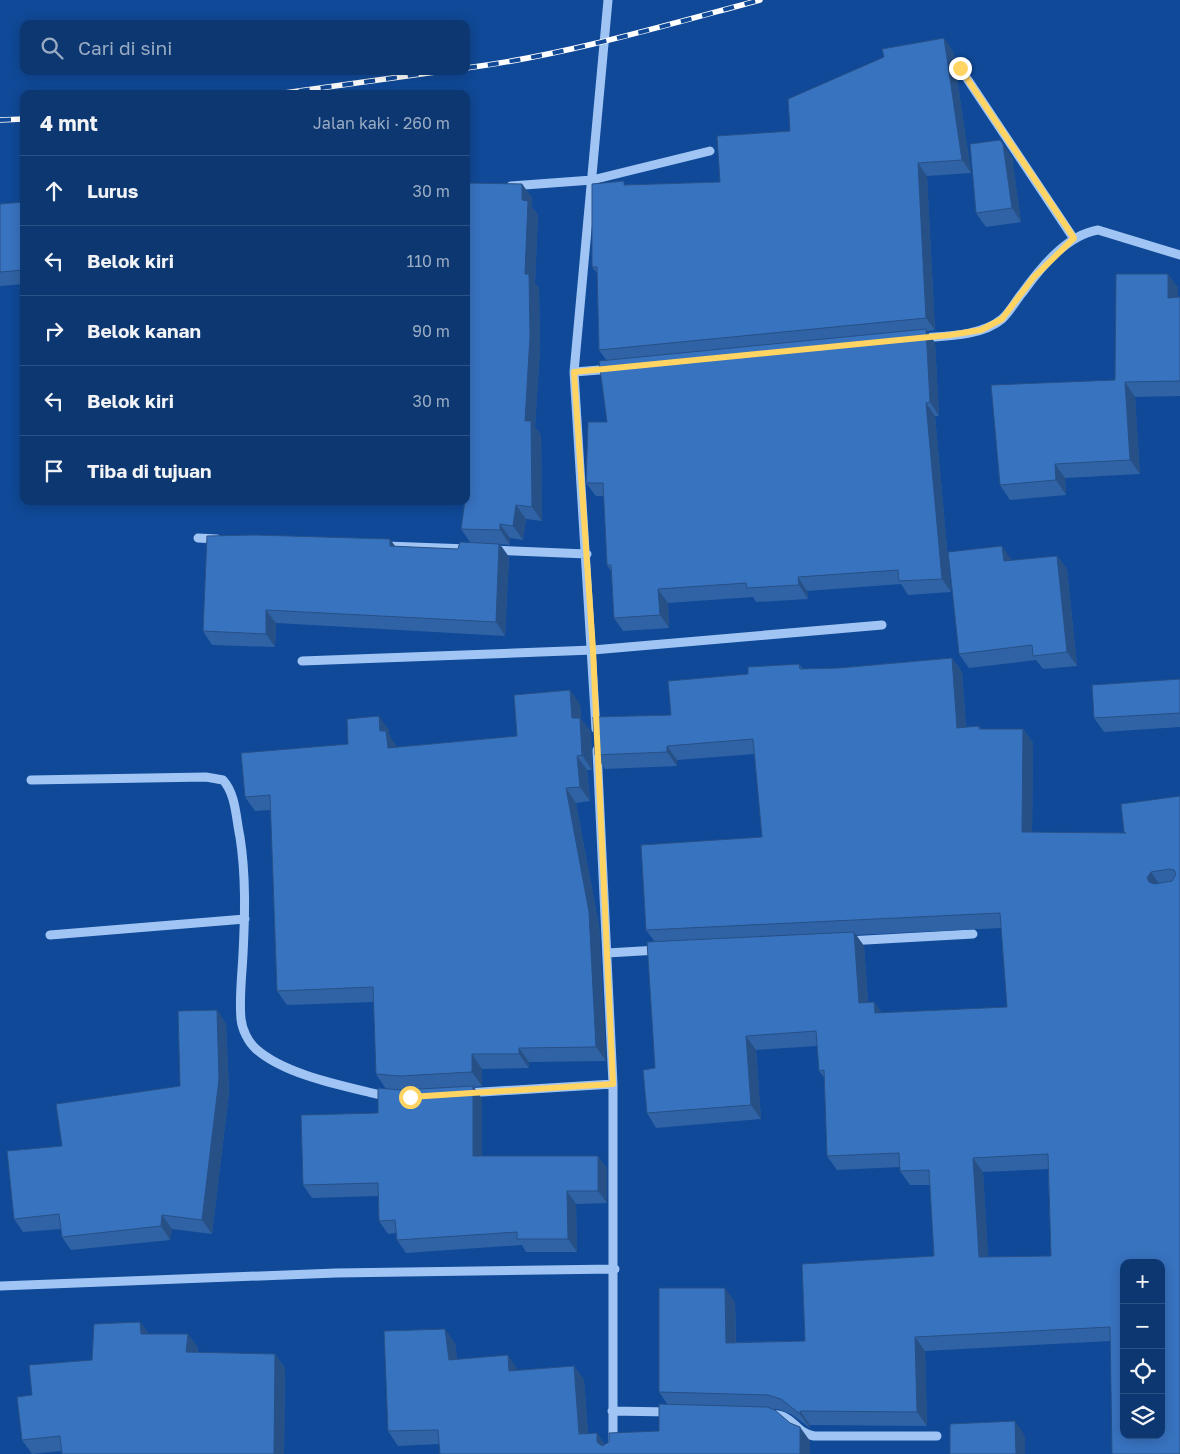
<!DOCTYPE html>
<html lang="id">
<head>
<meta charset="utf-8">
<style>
	body { margin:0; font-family:"Golos Text",sans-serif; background:#153f76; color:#f1f3f6 }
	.controls { position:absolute; right:15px; bottom:15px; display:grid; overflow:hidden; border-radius:10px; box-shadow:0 2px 12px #0003 }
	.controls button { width:45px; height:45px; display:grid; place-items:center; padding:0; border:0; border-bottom:1px solid #2c5184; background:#0c3771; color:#f1f3f6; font:25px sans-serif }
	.stop { position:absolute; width:15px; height:15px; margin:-11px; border:4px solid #ffd463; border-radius:50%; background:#fff }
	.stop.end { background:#ffd463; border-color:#fff; box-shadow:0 1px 5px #0008 }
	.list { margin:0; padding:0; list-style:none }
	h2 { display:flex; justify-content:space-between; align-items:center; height:65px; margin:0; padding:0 20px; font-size:21px }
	h2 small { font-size:16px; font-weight:400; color:#9aacc3 }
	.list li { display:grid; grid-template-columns:32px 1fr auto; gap:15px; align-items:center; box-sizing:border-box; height:70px; padding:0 20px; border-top:1px solid #2c5184 }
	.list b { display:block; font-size:19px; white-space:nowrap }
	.list em { font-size:16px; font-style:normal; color:#9aacc3 }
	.icon { flex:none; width:28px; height:28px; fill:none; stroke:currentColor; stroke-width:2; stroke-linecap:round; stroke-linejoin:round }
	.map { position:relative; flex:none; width:1180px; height:1454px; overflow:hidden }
	.search { position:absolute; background:#0c3771; box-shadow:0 2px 12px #0003; left:20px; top:20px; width:450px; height:55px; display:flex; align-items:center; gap:12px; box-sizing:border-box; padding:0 18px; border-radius:10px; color:#9aacc3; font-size:19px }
	.panel { position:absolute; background:#0c3771; box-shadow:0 2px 12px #0003; left:20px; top:90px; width:450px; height:415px; border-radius:10px }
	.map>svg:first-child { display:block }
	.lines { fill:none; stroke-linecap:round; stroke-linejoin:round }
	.minor { stroke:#a0c5f4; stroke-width:9 }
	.rail-casing { stroke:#fff; stroke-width:5.5 }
	.rail { stroke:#104997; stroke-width:4; stroke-dasharray:11; stroke-linecap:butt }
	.wall { fill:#3063a5; fill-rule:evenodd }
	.shaded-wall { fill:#275086 }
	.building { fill:#3873c0; stroke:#275086; fill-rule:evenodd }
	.route { stroke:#ffd463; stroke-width:6 }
</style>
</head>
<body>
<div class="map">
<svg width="1180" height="1454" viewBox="0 0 1180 1454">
	<rect width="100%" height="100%" fill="#104997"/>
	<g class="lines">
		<path class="minor" d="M 960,68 L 1074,239
			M 511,186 L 592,180 L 710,151
			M 921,338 C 946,336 982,336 1002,319 C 1010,312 1016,300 1023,292 C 1041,267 1067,235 1098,230 L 1180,255
			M 574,372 L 612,369
			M 198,538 L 217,539
			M 385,546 L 469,549
			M 492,550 L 587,554
			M 302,661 L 593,650 L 882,625
			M 596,729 L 574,372 L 608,0
			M 597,750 L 613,1084 L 613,1454
			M 31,780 L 206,777 L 223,780 C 236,794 236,819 240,837 C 246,876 245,915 243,954 C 242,975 239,998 241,1019 C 242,1029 248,1042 256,1049 C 284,1074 339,1085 376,1094 L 388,1095
			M 50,935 L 245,919
			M 848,941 L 973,934
			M 607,953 L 658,950
			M 466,1093 L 613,1084
			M 0,1286 L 336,1273 L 615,1269
			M 612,1411 L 670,1412
			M 770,1414 C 796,1415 793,1432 814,1436 L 937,1436"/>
		<defs>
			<path id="rail" d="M 466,68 C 566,55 663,26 760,0
				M 277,94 L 443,71
				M 0,120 L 24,119"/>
		</defs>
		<use href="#rail" class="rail-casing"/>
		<use href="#rail" class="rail"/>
	</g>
	<path class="wall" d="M 953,51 L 971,173 L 927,176 L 935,330 L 927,331 L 935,343 L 939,416 L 935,416 L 951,592 L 908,595 L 901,584 L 807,591 L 808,599 L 756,602 L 753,597 L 668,603 L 669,628 L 623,631 L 614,618 L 611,571 L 607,565 L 604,496 L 596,496 L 586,483 L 607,422 L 607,361 L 599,350 L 597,273 L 592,267 L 627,185 L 720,182 L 790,131 Z
		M 1012,157 L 1021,222 L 986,227 L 976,213 Z
		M 466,183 L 522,184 L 532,198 L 532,207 L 538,215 L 535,283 L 539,288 L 540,350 L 535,427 L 541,435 L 542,521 L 526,519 L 523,540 L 510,538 L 510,545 L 500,544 L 509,557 L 505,636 L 276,623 L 275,647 L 212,645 L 203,631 L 396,547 L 458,549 L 470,542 L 461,529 L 466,501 Z
		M 24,202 L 24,284 L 0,286 L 0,204 Z
		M 1168,274 L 1178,288 L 1178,298 L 1180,297 L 1180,396 L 1135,397 L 1140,474 L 1065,478 L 1066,495 L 1010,500 L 1000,485 L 1115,380 Z
		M 1057,556 L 1067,569 L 1077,666 L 1043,669 L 1036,660 L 969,668 L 959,654 L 1012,560 L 1012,561 Z
		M 952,658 L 962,672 L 966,727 L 979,726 L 981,729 L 1023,729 L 1033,743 L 1032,832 L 1125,833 L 1124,832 L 1180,796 L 1180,1454 L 1110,1341 L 925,1351 L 927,1426 L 810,1425 L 810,1428 L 791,1414 L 778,1409 L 771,1409 L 810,1441 L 810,1454 L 440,1454 L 439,1444 L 398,1446 L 388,1431 L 455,1343 L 457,1359 L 518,1370 L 574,1366 L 584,1380 L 588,1434 L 597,1433 L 605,1445 L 659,1431 L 668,1405 L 659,1392 L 735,1302 L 736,1342 L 805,1341 L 934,1256 L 930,1185 L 910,1185 L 900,1171 L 900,1167 L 837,1170 L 827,1156 L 824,1077 L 819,1071 L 817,1046 L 756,1050 L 761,1119 L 656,1128 L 647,1113 L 655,1068 L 655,942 L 646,930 L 762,837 L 755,754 L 677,760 L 677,766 L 605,769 L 595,755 L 748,674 L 799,664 L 803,669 L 839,668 ZM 1001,928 L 1007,1007 L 882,1013 L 874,1002 L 868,1002 L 864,946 L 856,935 ZM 1048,1169 L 1051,1256 L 988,1257 L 983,1172 Z
		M 1180,679 L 1180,727 L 1104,732 L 1094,718 Z
		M 580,704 L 581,719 L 591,732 L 592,770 L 587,770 L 590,801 L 576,803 L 599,926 L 606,1061 L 529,1062 L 529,1068 L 482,1069 L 482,1086 L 474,1087 L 482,1099 L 482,1156 L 598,1156 L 607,1168 L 607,1203 L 576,1204 L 577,1252 L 526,1252 L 522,1245 L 406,1253 L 397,1240 L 396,1233 L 388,1234 L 379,1221 L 378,1196 L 312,1198 L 303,1185 L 378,1113 L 386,1089 L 376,1074 L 374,1002 L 287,1005 L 277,991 L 271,810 L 255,811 L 245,797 L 348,744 L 389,730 L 389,735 L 396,747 L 517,736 Z
		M 217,1010 L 226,1024 L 229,1093 L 212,1234 L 172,1229 L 170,1240 L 71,1250 L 62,1237 L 61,1229 L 23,1232 L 14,1219 L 180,1086 Z
		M 140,1322 L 149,1334 L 188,1334 L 198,1348 L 198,1353 L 275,1354 L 285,1368 L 284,1454 L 62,1454 L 61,1451 L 32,1454 L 22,1440 L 32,1395 L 92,1360 Z"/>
	<path class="shaded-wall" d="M 944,38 L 953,51 L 971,173 L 962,160 Z
		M 1000,140 L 1012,157 L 1021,222 L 1012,208 Z
		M 918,163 L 927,176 L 935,330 L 926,318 Z
		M 522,184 L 532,198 L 532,207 L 538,215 L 535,283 L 539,288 L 540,350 L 535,427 L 541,435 L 542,521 L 532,507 L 525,421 L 525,274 L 522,200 Z
		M 1168,274 L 1178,288 L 1178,312 L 1168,298 Z
		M 926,329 L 935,343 L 939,416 L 930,402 Z
		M 1125,382 L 1135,397 L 1140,474 L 1130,460 Z
		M 926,403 L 935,416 L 951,592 L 942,579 Z
		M 1055,464 L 1065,478 L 1066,495 L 1056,480 Z
		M 516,505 L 526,519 L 523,540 L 513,526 Z
		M 500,524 L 510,538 L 510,545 L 500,530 Z
		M 390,539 L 400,553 L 390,546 Z
		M 499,544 L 509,557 L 505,636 L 496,622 Z
		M 1002,546 L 1012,560 L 1014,575 L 1004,561 Z
		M 1057,556 L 1067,569 L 1077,666 L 1067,652 Z
		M 798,577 L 807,591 L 808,599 L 799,585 Z
		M 658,589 L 668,603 L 669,628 L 660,615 Z
		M 266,610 L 276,623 L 275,647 L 266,634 Z
		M 952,658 L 962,672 L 967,742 L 957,728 Z
		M 570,690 L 580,704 L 581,719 L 591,732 L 592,770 L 582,755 L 572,718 Z
		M 379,716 L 389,730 L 389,735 L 396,745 L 398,762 L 388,748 L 380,731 Z
		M 1023,729 L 1033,743 L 1032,846 L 1022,832 Z
		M 667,746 L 677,760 L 677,766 L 667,752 Z
		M 577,756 L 587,770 L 590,801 L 580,787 Z
		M 566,788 L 576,803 L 599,926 L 606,1061 L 596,1047 Z
		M 1151,872 L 1161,886 L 1149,882 L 1147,878 Z
		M 854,932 L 864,946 L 869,1017 L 859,1003 Z
		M 874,1002 L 884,1016 L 875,1013 Z
		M 217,1010 L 226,1024 L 229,1093 L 212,1234 L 202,1220 Z
		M 746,1036 L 756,1050 L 761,1119 L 751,1105 Z
		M 519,1048 L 529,1062 L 529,1068 L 519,1054 Z
		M 472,1054 L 482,1069 L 482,1086 L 472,1072 Z
		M 473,1086 L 482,1099 L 482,1169 L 473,1156 Z
		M 598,1156 L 607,1168 L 607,1203 L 598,1191 Z
		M 973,1158 L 983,1172 L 989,1271 L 979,1257 Z
		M 567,1191 L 576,1204 L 577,1252 L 568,1239 Z
		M 162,1215 L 172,1229 L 170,1240 L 161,1226 Z
		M 725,1288 L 735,1302 L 736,1357 L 726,1343 Z
		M 140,1322 L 150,1336 L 141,1334 Z
		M 445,1329 L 455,1343 L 459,1374 L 449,1360 Z
		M 188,1334 L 198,1348 L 196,1367 L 186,1352 Z
		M 915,1337 L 925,1351 L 927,1426 L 917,1412 Z
		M 275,1354 L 285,1368 L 284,1454 L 274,1454 Z
		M 508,1355 L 518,1370 L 519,1385 L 509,1371 Z
		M 574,1366 L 584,1380 L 589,1448 L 579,1434 Z
		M 800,1411 L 810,1425 L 810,1428 L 800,1414 Z
		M 1015,1421 L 1025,1436 L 1025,1454 L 1016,1454 Z
		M 800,1427 L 810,1441 L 810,1454 L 800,1454 Z
		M 597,1433 L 607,1448 L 607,1454 L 597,1442 Z"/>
	<path class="building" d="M 944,38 L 962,160 L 918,163 L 926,318 L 599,350 L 597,267 L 592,267 L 592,184 L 624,181 L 624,185 L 720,182 L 717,136 L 790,131 L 788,99 L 884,57 L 882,49 Z
		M 1000,140 L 1003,144 L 1012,208 L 976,213 L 970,144 Z
		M 466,183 L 522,184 L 522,200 L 528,201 L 525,274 L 529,274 L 530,336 L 525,421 L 531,421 L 532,507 L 516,505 L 513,526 L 500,524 L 500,530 L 461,529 L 465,501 L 466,501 L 466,492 L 468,482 L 466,482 Z
		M 24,202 L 24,270 L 0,272 L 0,204 Z
		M 1116,274 L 1168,274 L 1168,298 L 1180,297 L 1180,381 L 1125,382 L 1130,460 L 1055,464 L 1056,480 L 1000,485 L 991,385 L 1115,380 Z
		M 926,329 L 930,402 L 926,403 L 942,579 L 899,581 L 898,570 L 798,577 L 799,585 L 747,588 L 746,583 L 658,589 L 660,615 L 614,618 L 611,565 L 607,565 L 603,483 L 586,483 L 588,422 L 607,422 L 599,361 Z
		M 255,535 L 390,539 L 390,546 L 458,549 L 460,542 L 499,544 L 496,622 L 266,610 L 266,634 L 203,631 L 207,536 Z
		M 1002,546 L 1004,561 L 1057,556 L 1067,652 L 1033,656 L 1032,645 L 959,654 L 948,552 Z
		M 952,658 L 957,728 L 979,726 L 979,729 L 1023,729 L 1022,832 L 1126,833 L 1124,832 L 1121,804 L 1180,796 L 1180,1454 L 1112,1454 L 1110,1327 L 915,1337 L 917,1412 L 800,1411 L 800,1414 L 781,1399 L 768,1395 L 659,1392 L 659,1288 L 725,1288 L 726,1343 L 805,1341 L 802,1264 L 934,1256 L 929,1170 L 900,1171 L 899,1153 L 827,1156 L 824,1070 L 819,1071 L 816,1031 L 746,1036 L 751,1105 L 647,1113 L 643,1070 L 655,1068 L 647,942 L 854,932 L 859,1003 L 874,1002 L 875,1013 L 1007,1007 L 1000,913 L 646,930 L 641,845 L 762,837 L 753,739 L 667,746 L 667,752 L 595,755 L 593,717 L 671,715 L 668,681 L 748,674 L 748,667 L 799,664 L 800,669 L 839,668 ZM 1169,869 L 1174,870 L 1176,874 L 1172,881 L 1154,884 L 1149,882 L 1147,878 L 1151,872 ZM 1048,1154 L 1051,1256 L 979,1257 L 973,1158 ZM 1124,1263 L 1161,1263 L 1161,1435 L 1124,1435 Z
		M 1180,679 L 1180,713 L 1094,718 L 1092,685 Z
		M 570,690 L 572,718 L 580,718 L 582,755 L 577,756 L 580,787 L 566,788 L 589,912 L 596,1047 L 519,1048 L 519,1054 L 472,1054 L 472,1072 L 400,1076 L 376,1074 L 373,987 L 277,991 L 270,795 L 245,797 L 241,753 L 348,744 L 347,719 L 379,716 L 380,731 L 386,731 L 388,748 L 517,736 L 514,695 Z
		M 217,1010 L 219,1079 L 202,1220 L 162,1215 L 161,1226 L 62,1237 L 59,1214 L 14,1219 L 7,1151 L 62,1146 L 56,1104 L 180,1086 L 178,1011 Z
		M 473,1086 L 473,1156 L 598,1156 L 598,1191 L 567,1191 L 568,1239 L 517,1239 L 517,1232 L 397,1240 L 395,1220 L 379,1221 L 378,1183 L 303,1185 L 301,1115 L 378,1113 L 378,1088 L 401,1090 Z
		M 140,1322 L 141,1334 L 188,1334 L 186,1352 L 275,1354 L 274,1454 L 62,1454 L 60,1436 L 22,1440 L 17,1397 L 32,1395 L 29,1365 L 92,1360 L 94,1324 Z
		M 445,1329 L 449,1360 L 508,1355 L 509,1371 L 574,1366 L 579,1434 L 597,1433 L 597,1442 L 602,1446 L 609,1442 L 609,1433 L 659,1431 L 659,1404 L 767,1407 L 775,1410 L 790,1423 L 800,1427 L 800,1454 L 440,1454 L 438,1430 L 388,1431 L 384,1331 Z
		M 1015,1421 L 1016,1454 L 950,1454 L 950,1424 Z"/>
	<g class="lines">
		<path class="route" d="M 410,1097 L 613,1084 L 593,650 L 574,372 L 950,335 L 981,330 L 1002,319 L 1033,278 L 1074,238 L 960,68"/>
	</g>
</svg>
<div class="controls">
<button>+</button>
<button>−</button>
<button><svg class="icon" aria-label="locate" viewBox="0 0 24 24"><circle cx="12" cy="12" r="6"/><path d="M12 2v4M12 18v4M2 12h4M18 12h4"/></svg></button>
<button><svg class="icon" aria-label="layers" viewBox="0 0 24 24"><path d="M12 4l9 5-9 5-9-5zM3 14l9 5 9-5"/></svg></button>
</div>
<div class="stop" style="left:410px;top:1097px"></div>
<div class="stop end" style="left:960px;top:68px"></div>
<div class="search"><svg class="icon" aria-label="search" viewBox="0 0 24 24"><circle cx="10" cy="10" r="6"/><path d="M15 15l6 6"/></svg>Cari di sini</div>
<section class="panel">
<h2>4 mnt<small>Jalan kaki · 260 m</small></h2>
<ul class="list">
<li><svg class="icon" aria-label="ahead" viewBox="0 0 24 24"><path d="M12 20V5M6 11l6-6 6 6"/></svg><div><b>Lurus</b></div><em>30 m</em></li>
<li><svg class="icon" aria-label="left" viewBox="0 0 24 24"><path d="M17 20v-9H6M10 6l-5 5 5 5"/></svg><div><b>Belok kiri</b></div><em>110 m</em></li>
<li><svg class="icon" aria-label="right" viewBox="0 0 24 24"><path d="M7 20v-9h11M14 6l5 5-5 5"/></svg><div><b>Belok kanan</b></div><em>90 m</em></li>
<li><svg class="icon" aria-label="left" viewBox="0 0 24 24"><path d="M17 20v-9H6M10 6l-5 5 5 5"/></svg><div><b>Belok kiri</b></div><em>30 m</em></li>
<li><svg class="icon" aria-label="arrive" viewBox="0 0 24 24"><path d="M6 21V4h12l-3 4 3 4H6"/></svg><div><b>Tiba di tujuan</b></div></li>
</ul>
</section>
</div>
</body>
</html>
